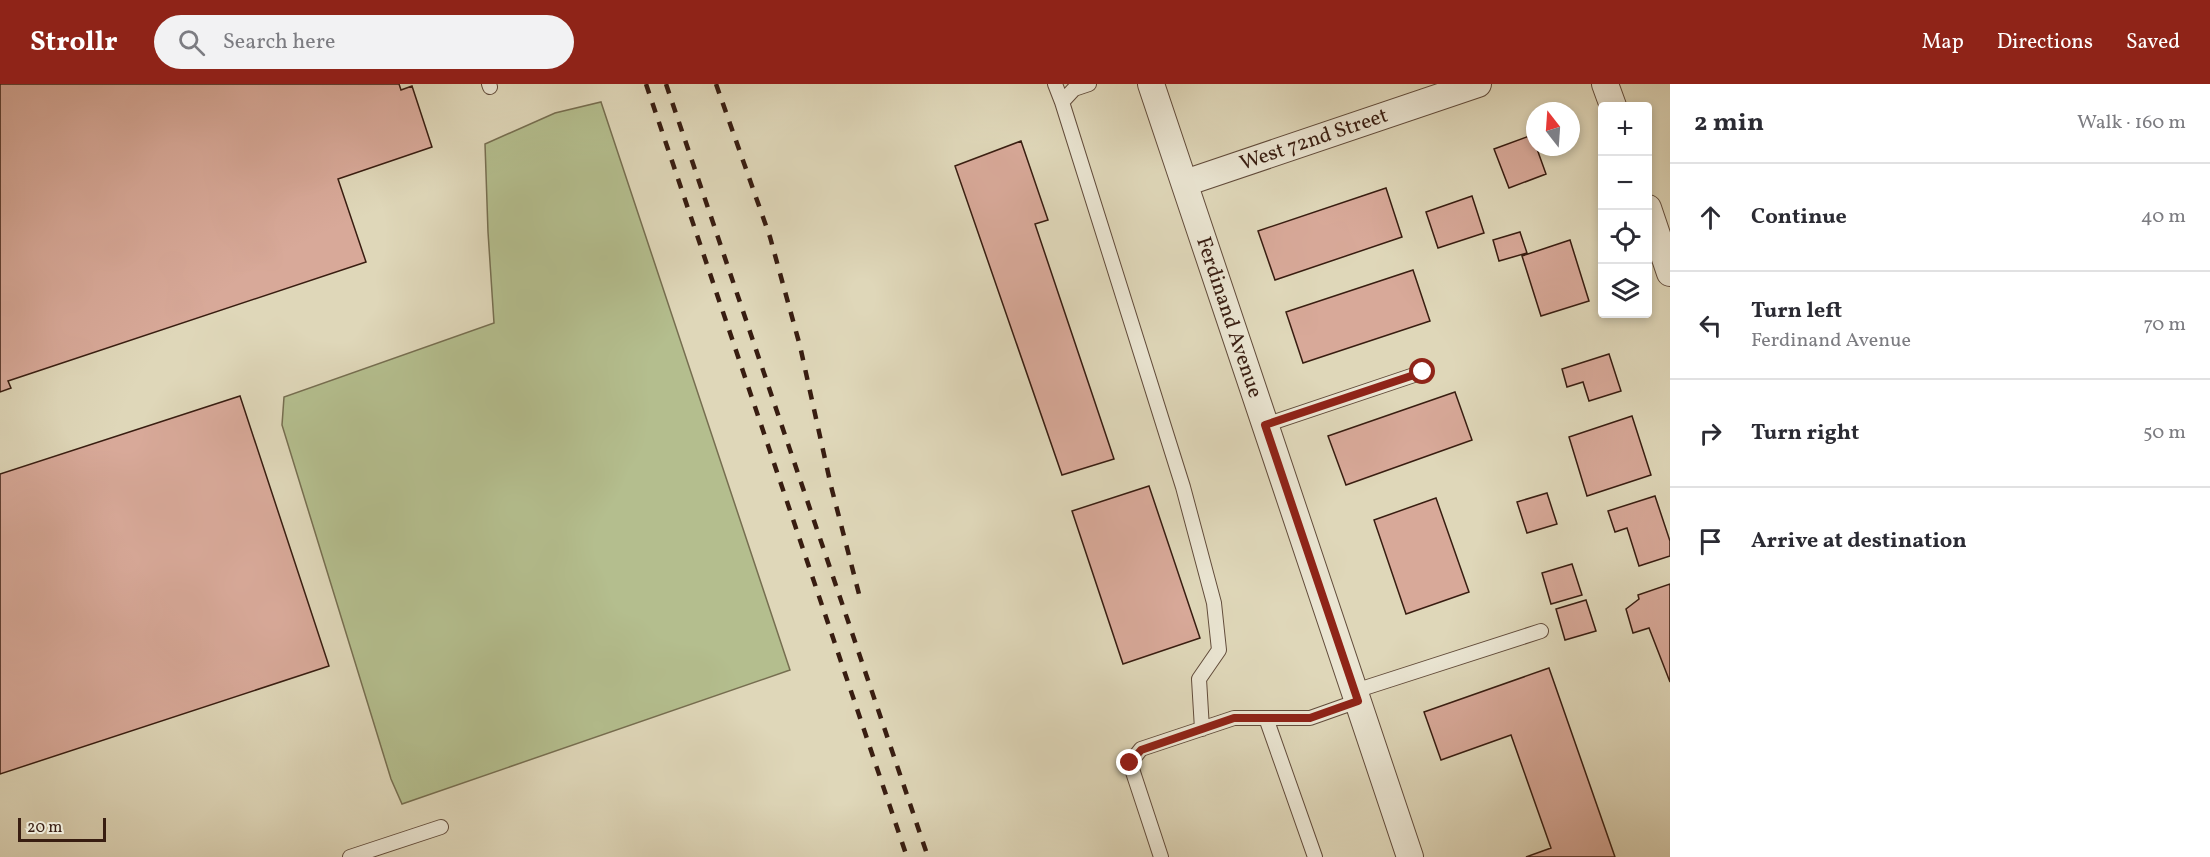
<!DOCTYPE html>
<html lang="en">
<head>
<meta charset="utf-8">
<style>
	body { margin:0; font-family:Vollkorn,serif; background:#f2f2f3; color:#2b2b33 }
	.controls { position:absolute; right:18px; top:18px; display:grid; overflow:hidden; border-radius:6px; box-shadow:0 3px 9px #0003 }
	.controls button { width:54px; height:54px; display:grid; place-items:center; padding:0; border:0; border-bottom:2px solid #e1e1e2; background:#fff; color:#2b2b33; font:30px sans-serif }
	.compass { position:absolute; left:1526px; top:18px; width:54px; height:54px; border-radius:50%; background:#fff; box-shadow:0 3px 9px #0003; rotate:343deg }
	.scale { position:absolute; left:18px; bottom:15px; width:88px; box-sizing:border-box; padding-left:6px; border:3px solid #381d11; border-top:0; font-size:16px; line-height:21px; white-space:nowrap; color:#381d11; -webkit-text-stroke:4px #eae5d2; paint-order:stroke }
	.stop { position:absolute; width:18px; height:18px; margin:-14px; border:4px solid #8f2418; border-radius:50%; background:#fff }
	.stop.end { background:#8f2418; border-color:#fff; box-shadow:0 2px 6px #0008 }
	.list { margin:0; padding:0; list-style:none }
	h2 { display:flex; justify-content:space-between; align-items:center; height:78px; margin:0; padding:0 24px; font-size:26px }
	h2 small { font-size:20px; font-weight:400; color:#7c7c81 }
	.list li { display:grid; grid-template-columns:39px 1fr auto; gap:18px; align-items:center; box-sizing:border-box; height:108px; padding:0 24px; border-top:2px solid #e1e1e2 }
	.list b { display:block; font-size:22px; white-space:nowrap }
	.list p { margin:0; font-size:20px; white-space:nowrap; color:#7c7c81 }
	.list em { font-size:20px; font-style:normal; color:#7c7c81 }
	.icon { flex:none; width:33px; height:33px; fill:none; stroke:currentColor; stroke-width:2; stroke-linecap:round; stroke-linejoin:round }
	.map { position:relative; flex:none; width:1670px; height:773px; overflow:hidden }
	header { display:flex; align-items:center; gap:36px; box-sizing:border-box; height:84px; padding:0 30px; background:#8f2418; color:#fff }
	header strong { font-size:28px }
	nav { display:flex; gap:33px; margin-inline-start:auto; font-size:21px }
	.search { width:420px; height:54px; background:#f2f2f3; display:flex; align-items:center; gap:15px; box-sizing:border-box; padding:0 21px; border-radius:33px; color:#7c7c81; font-size:22px }
	main { display:flex }
	aside { flex:1; background:#fff }
	.map>svg:first-child { display:block }
	.green { fill:#b4be8e; stroke:#766e50; stroke-width:1.5 }
	.building { fill:#d8a999; stroke:#381d11; stroke-width:1.5 }
	.lines { fill:none; stroke-linecap:round; stroke-linejoin:round }
	.lane-casing { stroke:#624c3b; stroke-width:16 }
	.street-casing { stroke:#624c3b; stroke-width:28 }
	.lane { stroke:#eae5d2; stroke-width:14 }
	.street { stroke:#eae5d2; stroke-width:26 }
	.rail { stroke:#381d11; stroke-width:4.5; stroke-dasharray:10 10; stroke-linecap:butt }
	.route { stroke:#8f2418; stroke-width:8 }
	.labels { text-anchor:middle; dominant-baseline:central; stroke-width:5; stroke-linejoin:round; paint-order:stroke }
	.street-label { font-size:21px; fill:#381d11; stroke:#eae5d2 }
</style>
</head>
<body>
<header>
<strong>Strollr</strong>
<div class="search"><svg class="icon" aria-label="search" viewBox="0 0 24 24"><circle cx="10" cy="10" r="6"/><path d="M15 15l6 6"/></svg>Search here</div>
<nav><a>Map</a><a>Directions</a><a>Saved</a></nav>
</header>
<main>
<div class="map">
<svg width="1670" height="773" viewBox="0 0 1670 773">
	<rect width="100%" height="100%" fill="#dfd7b9"/>
	<filter id="stains"><feTurbulence type="fractalNoise" baseFrequency=".00333" numOctaves="4"/><feColorMatrix values="0 0 0 0 .2 0 0 0 0 .09 0 0 0 0 .02 0 0 0 .5 -.17"/></filter>
	<radialGradient id="worn" r=".72"><stop offset=".6" stop-color="#630" stop-opacity="0"/><stop offset="1" stop-color="#630" stop-opacity=".3"/></radialGradient>
	<path class="green" d="M 601,18 L 790,586 L 402,720 L 391,695 L 282,341 L 284,313 L 494,239 L 488,148 L 485,60 L 555,29 Z"/>
	<path class="building" d="M 0,0 L 399,0 L 401,6 L 412,2 L 432,63 L 338,95 L 366,178 L 8,297 L 11,304 L 0,308 Z
		M 1532,51 L 1546,90 L 1509,104 L 1494,65 Z
		M 1021,57 L 1048,136 L 1035,140 L 1114,375 L 1062,391 L 955,82 Z
		M 1386,104 L 1402,153 L 1275,196 L 1258,147 Z
		M 1472,112 L 1484,149 L 1438,164 L 1426,128 Z
		M 1520,148 L 1527,169 L 1499,177 L 1493,156 Z
		M 1570,156 L 1589,217 L 1541,232 L 1522,172 Z
		M 1413,186 L 1430,237 L 1303,279 L 1286,228 Z
		M 1609,270 L 1621,307 L 1589,317 L 1583,298 L 1567,303 L 1562,285 Z
		M 1455,308 L 1472,356 L 1346,401 L 1328,352 Z
		M 240,312 L 329,582 L 0,690 L 0,390 Z
		M 1632,332 L 1651,391 L 1587,412 L 1569,353 Z
		M 1149,402 L 1200,554 L 1123,580 L 1072,427 Z
		M 1547,409 L 1557,440 L 1527,449 L 1517,418 Z
		M 1655,412 L 1670,457 L 1670,472 L 1639,482 L 1627,444 L 1615,448 L 1608,427 Z
		M 1436,414 L 1469,508 L 1406,530 L 1374,436 Z
		M 1572,480 L 1582,511 L 1551,520 L 1542,489 Z
		M 1670,500 L 1670,598 L 1649,544 L 1633,549 L 1626,525 L 1639,515 L 1638,511 Z
		M 1586,516 L 1596,547 L 1565,556 L 1556,525 Z
		M 1549,584 L 1615,773 L 1526,773 L 1551,764 L 1511,651 L 1441,676 L 1424,628 Z"/>
	<g class="lines">
		<defs>
			<path id="lane" d="M 489,0 L 490,3
				M 1055,0 L 1062,18
				M 1089,0 L 1074,5 L 1062,18 L 1183,403 L 1214,519 L 1219,566 L 1199,595 L 1202,645
				M 1265,341 L 1423,288
				M 1355,607 L 1541,547
				M 1266,634 L 1315,773
				M 350,773 L 441,743
				M 1161,773 L 1130,679 L 1141,665 L 1234,634 L 1310,634 L 1358,617"/>
			<g id="street">
				<path id="s1" d="M 1151,0 L 1410,773"/>
				<path d="M 1605,0 L 1613,22"/>
				<path id="s2" d="M 1185,99 L 1478,0"/>
				<path d="M 1648,124 L 1670,189"/>
			</g>
		</defs>
		<use href="#lane" class="lane-casing"/>
		<use href="#street" class="street-casing"/>
		<use href="#lane" class="lane"/>
		<use href="#street" class="street"/>
		<path class="rail" d="M 646,0 L 907,773
			M 666,0 L 928,773
			M 716,0 L 770,153 L 800,262 L 831,402 L 859,510"/>
	</g>
	<g class="lines">
		<path class="route" d="M 1130,679 L 1141,666 L 1234,634 L 1310,634 L 1358,617 L 1265,341 L 1423,288"/>
	</g>
	<g class="labels">
		<g class="street-label">
			<text stroke="none"><textPath href="#s2" startOffset="136">West 72nd Street</textPath></text>
			<text stroke="none"><textPath href="#s1" startOffset="246">Ferdinand Avenue</textPath></text>
		</g>
	</g>
	<rect width="100%" height="100%" filter="url(#stains)"/>
	<rect width="100%" height="100%" fill="url(#worn)"/>
</svg>
<div class="controls">
<button>+</button>
<button>−</button>
<button><svg class="icon" aria-label="locate" viewBox="0 0 24 24"><circle cx="12" cy="12" r="6"/><path d="M12 2v4M12 18v4M2 12h4M18 12h4"/></svg></button>
<button><svg class="icon" aria-label="layers" viewBox="0 0 24 24"><path d="M12 4l9 5-9 5-9-5zM3 14l9 5 9-5"/></svg></button>
</div>
<svg class="compass" viewBox="-18 -18 36 36"><path d="M0-13l5 13h-10z" fill="#e53935"/><path d="M0 13l5-13h-10z" fill="#7c7c81"/></svg>
<div class="scale">20 m</div>
<div class="stop" style="left:1423px;top:288px"></div>
<div class="stop end" style="left:1130px;top:679px"></div>
</div>
<aside>
<h2>2 min<small>Walk · 160 m</small></h2>
<ul class="list">
<li><svg class="icon" aria-label="ahead" viewBox="0 0 24 24"><path d="M12 20V5M6 11l6-6 6 6"/></svg><div><b>Continue</b></div><em>40 m</em></li>
<li><svg class="icon" aria-label="left" viewBox="0 0 24 24"><path d="M17 20v-9H6M10 6l-5 5 5 5"/></svg><div><b>Turn left</b><p>Ferdinand Avenue</p></div><em>70 m</em></li>
<li><svg class="icon" aria-label="right" viewBox="0 0 24 24"><path d="M7 20v-9h11M14 6l5 5-5 5"/></svg><div><b>Turn right</b></div><em>50 m</em></li>
<li><svg class="icon" aria-label="arrive" viewBox="0 0 24 24"><path d="M6 21V4h12l-3 4 3 4H6"/></svg><div><b>Arrive at destination</b></div></li>
</ul>
</aside>
</main>
</body>
</html>
